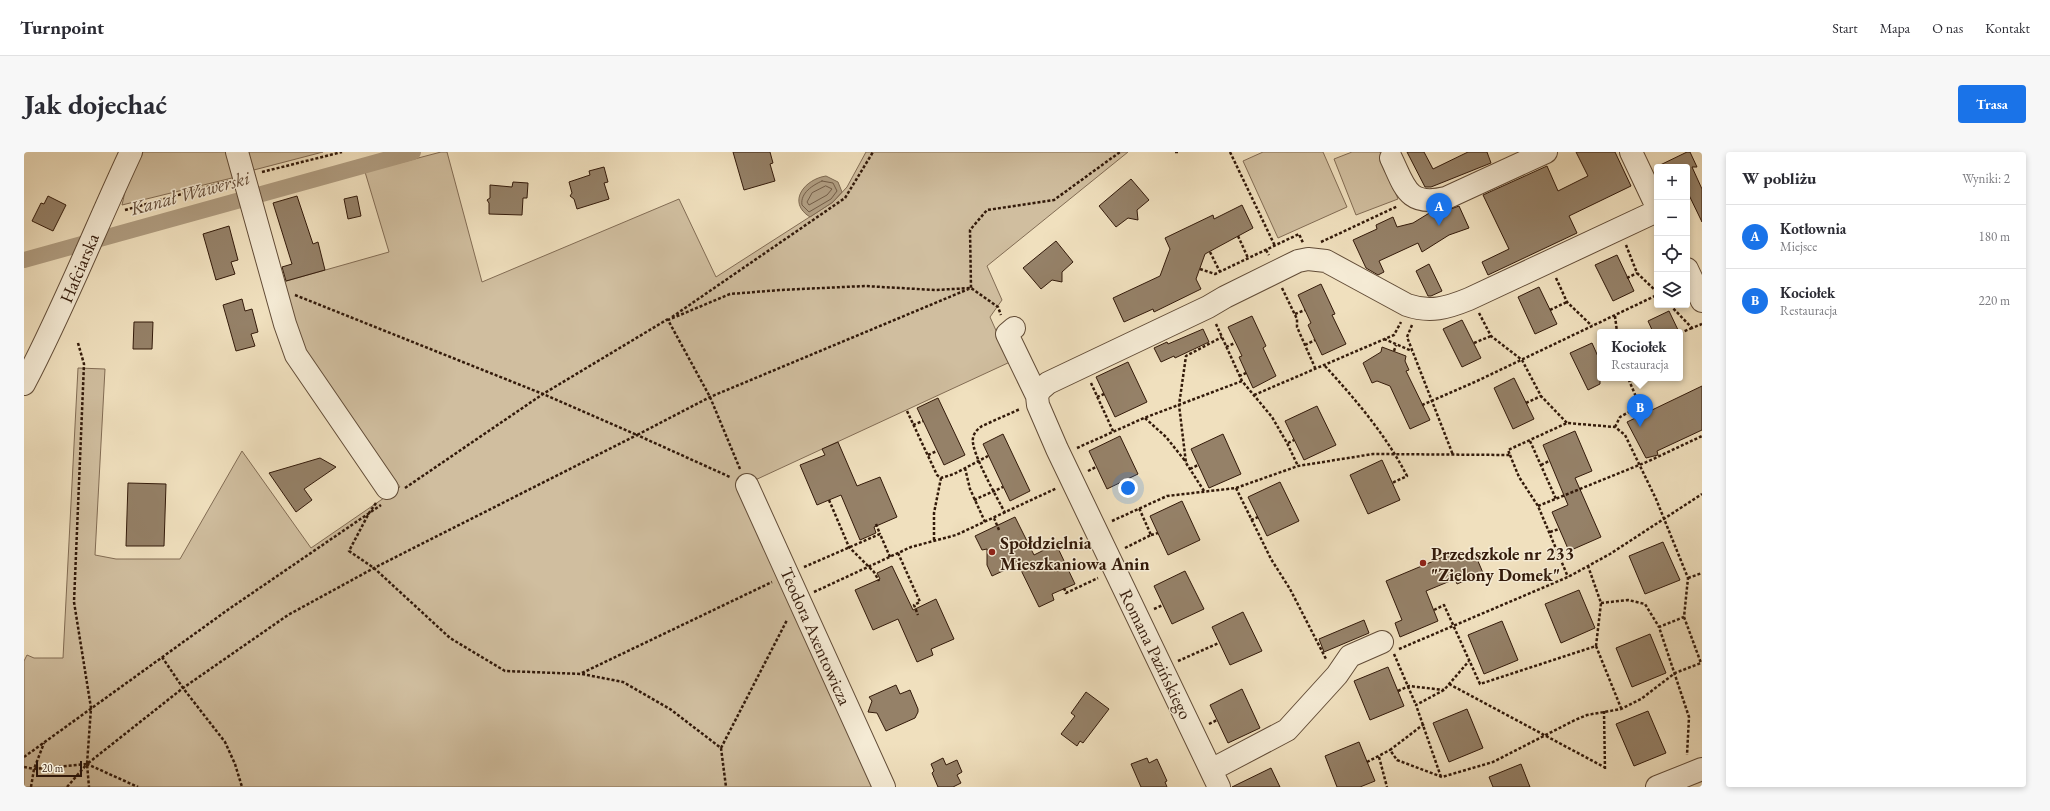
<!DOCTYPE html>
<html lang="pl">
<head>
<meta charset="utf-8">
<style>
	body { margin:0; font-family:"EB Garamond",serif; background:#f7f7f7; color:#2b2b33 }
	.controls { position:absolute; right:12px; top:12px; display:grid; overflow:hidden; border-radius:4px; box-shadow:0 2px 6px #0003 }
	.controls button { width:36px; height:36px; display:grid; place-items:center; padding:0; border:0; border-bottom:1px solid #e1e1e2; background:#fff; color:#2b2b33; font:20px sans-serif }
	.scale { position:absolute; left:12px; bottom:10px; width:46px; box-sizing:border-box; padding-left:4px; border:2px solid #331a0a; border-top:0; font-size:11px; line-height:14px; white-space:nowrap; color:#331a0a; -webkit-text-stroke:3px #f5ebd5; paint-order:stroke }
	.you { position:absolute; left:1104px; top:336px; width:14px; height:14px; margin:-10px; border:3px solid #fff; border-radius:50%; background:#1a73e8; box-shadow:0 0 0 6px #1a73e833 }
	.badge { display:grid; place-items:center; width:26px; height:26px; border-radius:50%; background:#1a73e8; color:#fff; font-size:13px; font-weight:700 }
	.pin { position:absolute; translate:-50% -33px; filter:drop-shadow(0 1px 2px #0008) }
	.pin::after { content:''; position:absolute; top:21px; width:14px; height:12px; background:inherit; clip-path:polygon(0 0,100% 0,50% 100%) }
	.popup { position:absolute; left:1573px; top:177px; width:86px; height:52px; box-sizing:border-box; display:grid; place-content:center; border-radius:4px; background:#fff; filter:drop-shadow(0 1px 3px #0005); font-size:13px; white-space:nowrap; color:#7c7c81 }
	.popup b { font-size:15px; color:#2b2b33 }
	.popup::after { content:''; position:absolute; left:50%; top:100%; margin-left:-8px; border:8px solid transparent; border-top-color:#fff }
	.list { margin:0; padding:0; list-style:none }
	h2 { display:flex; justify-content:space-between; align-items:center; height:52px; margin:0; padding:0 16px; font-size:17px }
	h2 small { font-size:13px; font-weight:400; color:#7c7c81 }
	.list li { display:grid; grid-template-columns:26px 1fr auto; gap:12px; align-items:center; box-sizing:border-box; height:64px; padding:0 16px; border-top:1px solid #e1e1e2 }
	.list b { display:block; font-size:15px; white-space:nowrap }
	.list p { margin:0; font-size:13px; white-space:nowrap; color:#7c7c81 }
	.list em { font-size:13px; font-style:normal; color:#7c7c81 }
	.icon { flex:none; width:22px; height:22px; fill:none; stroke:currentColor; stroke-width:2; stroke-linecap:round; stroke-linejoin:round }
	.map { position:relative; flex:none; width:1678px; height:635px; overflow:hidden; border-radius:4px }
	header { display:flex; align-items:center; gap:24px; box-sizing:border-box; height:56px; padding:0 20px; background:#fff; border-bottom:1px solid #e1e1e2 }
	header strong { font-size:19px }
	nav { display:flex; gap:22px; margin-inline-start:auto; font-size:14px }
	.intro { display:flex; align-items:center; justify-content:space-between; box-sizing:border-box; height:96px; padding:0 24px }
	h1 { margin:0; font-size:28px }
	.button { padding:10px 18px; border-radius:4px; background:#1a73e8; color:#fff; font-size:14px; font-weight:700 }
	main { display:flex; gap:24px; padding:0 24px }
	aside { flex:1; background:#fff; border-radius:4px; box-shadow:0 2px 6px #0003 }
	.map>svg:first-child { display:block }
	.green { fill:#d0be9f; stroke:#826c54 }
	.water { fill:#b09d81; stroke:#7e6951 }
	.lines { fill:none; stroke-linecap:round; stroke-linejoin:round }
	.shore { stroke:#725c46; stroke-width:1 }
	.canal { stroke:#b09d81; stroke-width:16 }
	.building { fill:#958168; stroke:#331a0a }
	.minor-casing { stroke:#624c37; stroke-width:24 }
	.path { stroke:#331a0a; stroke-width:2.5; stroke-dasharray:3 2; stroke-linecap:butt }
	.minor { stroke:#f5ebd5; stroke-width:22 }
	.poi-dot { fill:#8f2418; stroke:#f5ebd5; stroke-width:1.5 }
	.labels { text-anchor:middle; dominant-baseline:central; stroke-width:3; stroke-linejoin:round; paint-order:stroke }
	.street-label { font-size:18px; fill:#331a0a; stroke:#f5ebd5 }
	.poi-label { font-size:18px; font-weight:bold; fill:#331a0a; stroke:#f5ebd5; text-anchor:start }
	.water-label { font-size:19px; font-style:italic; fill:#654e3a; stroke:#f5ebd5 }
</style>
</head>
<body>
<header>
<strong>Turnpoint</strong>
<nav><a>Start</a><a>Mapa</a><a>O nas</a><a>Kontakt</a></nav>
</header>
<div class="intro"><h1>Jak dojechać</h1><a class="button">Trasa</a></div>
<main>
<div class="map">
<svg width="1678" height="635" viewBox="0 0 1678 635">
	<rect width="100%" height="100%" fill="#f0e0be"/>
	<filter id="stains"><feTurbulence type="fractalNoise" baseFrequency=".005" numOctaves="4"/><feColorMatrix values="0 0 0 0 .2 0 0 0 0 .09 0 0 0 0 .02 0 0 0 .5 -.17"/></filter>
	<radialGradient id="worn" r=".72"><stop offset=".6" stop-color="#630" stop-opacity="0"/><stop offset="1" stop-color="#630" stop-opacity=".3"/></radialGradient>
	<path class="green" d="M 119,0 L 205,0 L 212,25 L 98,53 L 102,35 Z
		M 221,0 L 299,0 L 226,19 Z
		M 417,0 L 423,0 L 458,130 L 655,47 L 692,125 L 809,50 L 823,35 L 842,0 L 1104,0 L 963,114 L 978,148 L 966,165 L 986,210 L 729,329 L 712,334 L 851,635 L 0,635 L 0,509 L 3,503 L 10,506 L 39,506 L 54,216 L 81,217 L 71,403 L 92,407 L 156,407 L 218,299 L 287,396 L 376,335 L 281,202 L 259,130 L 365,100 L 341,20 Z
		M 1239,0 L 1299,0 L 1323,55 L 1254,86 L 1219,9 Z
		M 1328,0 L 1356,0 L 1374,47 L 1332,63 L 1310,7 Z"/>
	<path class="water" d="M 802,24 L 814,30 L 818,40 L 809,50 L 786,65 C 762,50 781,27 802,24 Z"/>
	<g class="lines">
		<path class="shore" d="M 798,29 L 809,31 L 813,39 L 807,47 L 785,60 L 778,53 C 776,41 789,33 798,29 Z
			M 802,34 L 808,37 L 803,43 L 785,53 L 783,50 L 788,41 Z"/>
		<path class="canal" d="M 0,108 L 389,0"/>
	</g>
	<path class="building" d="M 709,0 L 746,0 L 749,11 L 746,12 L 751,29 L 720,38 Z
		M 1383,0 L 1400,0 L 1409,17 L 1444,0 L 1463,0 L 1467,11 L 1407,35 L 1401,35 Z
		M 1552,0 L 1591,0 L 1607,34 L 1545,64 L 1553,81 L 1464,123 L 1458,110 L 1485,97 L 1459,43 L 1523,14 L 1534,39 L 1564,24 Z
		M 1663,0 L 1666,0 L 1673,15 L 1668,15 L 1678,37 L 1678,70 L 1663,39 L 1663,15 L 1632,15 Z
		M 580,15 L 584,30 L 580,31 L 585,47 L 553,57 L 550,47 L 546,44 L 548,41 L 545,30 L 566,23 L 565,19 Z
		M 1107,27 L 1125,48 L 1113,58 L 1114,68 L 1104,66 L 1092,75 L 1075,54 Z
		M 489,30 L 504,31 L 503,46 L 499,46 L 498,63 L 465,62 L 465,51 L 463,48 L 466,46 L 466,33 L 488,35 Z
		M 24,44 L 42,53 L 29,79 L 8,69 L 17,51 L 20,52 Z
		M 273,44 L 289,92 L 294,90 L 301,118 L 262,129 L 258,115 L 268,112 L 249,51 Z
		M 333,44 L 337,64 L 324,67 L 320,47 Z
		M 1218,53 L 1229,76 L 1181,102 L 1172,127 L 1177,137 L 1130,160 L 1129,157 L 1100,170 L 1089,146 L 1136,124 L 1146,97 L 1141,86 L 1189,63 L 1190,67 Z
		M 1435,54 L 1445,76 L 1425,83 L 1398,100 L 1394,91 L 1355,109 L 1360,120 L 1354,123 L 1342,116 L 1329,88 L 1353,77 L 1352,73 L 1369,65 L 1373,75 L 1389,71 L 1407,60 L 1424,58 Z
		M 205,74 L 214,108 L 207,110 L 211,122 L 192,128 L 179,82 Z
		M 1032,89 L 1049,110 L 1038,120 L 1038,130 L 1028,128 L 1017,137 L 999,116 Z
		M 1593,103 L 1610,139 L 1589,149 L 1571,113 Z
		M 1405,112 L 1418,139 L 1407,144 L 1404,144 L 1392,119 Z
		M 1297,132 L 1311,162 L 1308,163 L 1322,192 L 1298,203 L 1284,173 L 1287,171 L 1274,143 Z
		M 1515,135 L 1533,172 L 1511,182 L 1494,145 Z
		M 218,147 L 221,159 L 228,157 L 234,180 L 227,182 L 231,194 L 212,199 L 199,153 Z
		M 1645,159 L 1655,180 L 1629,180 L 1624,169 Z
		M 1228,164 L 1242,194 L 1239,196 L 1252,224 L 1229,236 L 1215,205 L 1218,204 L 1204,175 Z
		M 1438,168 L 1457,206 L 1438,215 L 1419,177 Z
		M 110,170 L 129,170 L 128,197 L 109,197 Z
		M 1179,177 L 1185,190 L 1151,206 L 1150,204 L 1137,210 L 1130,196 L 1143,190 L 1144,192 Z
		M 1568,191 L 1576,209 L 1576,232 L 1564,238 L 1546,201 Z
		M 1358,195 L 1382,204 L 1381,209 L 1385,218 L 1382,219 L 1406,268 L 1386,277 L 1366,234 L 1353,229 L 1348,231 L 1339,211 L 1357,200 Z
		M 1104,210 L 1123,250 L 1091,265 L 1072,225 Z
		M 1490,226 L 1510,267 L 1489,277 L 1470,236 Z
		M 1678,234 L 1678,278 L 1633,299 L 1634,303 L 1622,306 L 1603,270 Z
		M 914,246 L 941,303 L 920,313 L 893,256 Z
		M 1293,254 L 1312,293 L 1280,308 L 1261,269 Z
		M 1551,279 L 1568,319 L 1551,326 L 1577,385 L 1545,399 L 1528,360 L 1544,353 L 1519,293 Z
		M 979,282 L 1006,339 L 986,349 L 959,292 Z
		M 1199,282 L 1217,322 L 1185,336 L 1167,297 Z
		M 1096,284 L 1114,322 L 1083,337 L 1065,299 Z
		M 814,290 L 833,334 L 856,325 L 873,365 L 850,375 L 852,381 L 836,388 L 817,343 L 793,353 L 776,313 L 801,303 L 798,297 Z
		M 296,306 L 312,315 L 280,337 L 288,348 L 272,360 L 245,321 Z
		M 1358,308 L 1376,348 L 1344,362 L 1326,323 Z
		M 1256,330 L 1275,369 L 1243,384 L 1224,345 Z
		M 104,331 L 142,332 L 140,394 L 102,394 Z
		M 1158,349 L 1176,388 L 1144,403 L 1126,364 Z
		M 991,365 L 1010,403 L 1032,392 L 1051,432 L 1028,442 L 1030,448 L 1015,455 L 994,412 L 968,424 L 963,413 L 963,397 L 958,398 L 951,384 Z
		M 1639,390 L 1656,428 L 1621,442 L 1605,404 Z
		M 1431,400 L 1435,409 L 1451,402 L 1459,421 L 1433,432 L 1431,427 L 1402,439 L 1414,469 L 1376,485 L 1371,471 L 1378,468 L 1362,429 Z
		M 868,414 L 889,458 L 912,447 L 930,487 L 907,497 L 909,503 L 893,510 L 874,467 L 849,478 L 831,438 L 856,427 L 853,421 Z
		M 1161,419 L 1180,457 L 1148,472 L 1130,434 Z
		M 1555,438 L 1571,476 L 1537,491 L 1521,452 Z
		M 1219,460 L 1238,499 L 1206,513 L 1188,475 Z
		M 1340,468 L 1345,481 L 1300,500 L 1295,487 Z
		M 1478,469 L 1494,508 L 1460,522 L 1444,483 Z
		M 1626,482 L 1642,521 L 1608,535 L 1592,496 Z
		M 1364,515 L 1380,554 L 1346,568 L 1330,529 Z
		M 872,533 L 876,542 L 886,538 L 894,557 L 894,560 L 891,566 L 862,579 L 853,561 L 844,560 L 848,549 L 845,545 Z
		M 1218,537 L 1236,576 L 1204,591 L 1186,553 Z
		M 1062,540 L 1085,557 L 1059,591 L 1056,589 L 1053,594 L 1037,582 L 1051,564 L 1047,561 Z
		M 1443,557 L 1459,596 L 1425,610 L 1409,571 Z
		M 1624,559 L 1642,601 L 1610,614 L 1592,572 Z
		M 1335,590 L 1351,629 L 1336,635 L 1313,635 L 1301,604 Z
		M 919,606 L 922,613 L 933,608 L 938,620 L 933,623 L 937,631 L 929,635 L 914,635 L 908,621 L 910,619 L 907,612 Z
		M 1123,606 L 1125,611 L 1133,607 L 1143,629 L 1141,630 L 1143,635 L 1117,635 L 1107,612 Z
		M 1497,612 L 1506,635 L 1469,635 L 1465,625 Z
		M 1247,616 L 1256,635 L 1208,635 Z"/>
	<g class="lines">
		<defs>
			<path id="minor" d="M 213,0 L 261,172 L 272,203 L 363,336
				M 1607,0 L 1633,55
				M 1367,6 C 1381,35 1383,55 1422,46 L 1522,0
				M 1663,117 L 1678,149
				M 990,176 L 983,182 L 1013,244 L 1014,253 L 1033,297 L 1195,635
				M 0,232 C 40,156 71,77 107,0
				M 1013,244 L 1016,238 L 1024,231 L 1184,155 L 1201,145 L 1274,109 L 1284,107 L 1302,109 L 1383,153 C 1406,161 1423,156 1445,147 L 1633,59
				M 723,333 L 860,635
				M 1187,618 L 1263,578 L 1313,523 L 1326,504 L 1358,490
				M 1633,635 L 1678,617"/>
		</defs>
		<use href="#minor" class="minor-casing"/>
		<path class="path" d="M 1151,0 L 1155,0
			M 1206,0 L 1251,94
			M 238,20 L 318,0
			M 101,58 L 204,29
			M 1214,84 L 1224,106
			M 1297,90 L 1374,54
			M 1602,93 L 1613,121 L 1633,140
			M 1242,98 L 1245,103
			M 1186,100 L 1196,120
			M 1176,117 L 1191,122 L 1275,82 L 1279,91
			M 1532,126 L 1543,150 L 1568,174
			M 1603,126 L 1613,121
			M 1258,136 L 1273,167 L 1273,175 L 1292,218
			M 271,143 L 519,242 L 613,283 L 686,245 L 947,136 L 946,78 L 963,58 L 1030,48 L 1096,0
			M 1646,153 L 1668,176 L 1678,172
			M 1526,158 L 1543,150
			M 1455,161 L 1467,184 L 1498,208 L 1517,244 L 1543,271
			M 1271,162 L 1281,158
			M 1591,164 L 1593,180
			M 648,165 L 821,46 L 849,0
			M 1192,172 L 1218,229 L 1248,265 L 1263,291 L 1274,314
			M 1388,173 L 1383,185 L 1429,303
			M 1656,181 L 1668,176
			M 1360,187 L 1388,199
			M 54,191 L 60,212 L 50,450 L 67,556 L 63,612 L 65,635
			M 1450,191 L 1467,184
			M 1281,193 L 1291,188
			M 1202,195 L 1211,191
			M 1370,199 L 1372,193
			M 1301,214 C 1332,248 1362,283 1383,324 L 1368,331
			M 1215,224 L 1222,221
			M 1067,231 L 1089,279
			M 1230,243 L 1370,183 L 1377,170
			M 1073,245 L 1080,242
			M 1502,251 L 1517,244
			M 1398,253 L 1453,229 L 1633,143
			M 883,259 L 913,323 L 917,326 L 930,322 L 964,304
			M 1121,266 L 1142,285 L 1162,310
			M 889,273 L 899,269
			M 1591,275 L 1596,265 L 1616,254 L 1604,226
			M 1506,289 L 1532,347
			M 1264,291 L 1270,288
			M 1053,296 L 1120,266 L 1218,229
			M 904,303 L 913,299
			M 1486,303 L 1495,325 L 1514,354 L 1544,425
			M 1517,313 L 1525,309
			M 941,316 L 946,337 L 961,370
			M 716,317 L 686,245 L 644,168 L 706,142 L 756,138 L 841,134 L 911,138 L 947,136 L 974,155 L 977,163
			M 1166,317 L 1174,313
			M 1064,319 L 1072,315
			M 381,336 L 519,242 L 644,167
			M 1212,336 L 1247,407 L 1266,437 L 1302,507
			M 1180,339 L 1162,311 L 1155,253 L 1162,204 L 1198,185
			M 805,348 L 825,395 L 850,420 L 855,429
			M 950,348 L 979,335
			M 352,351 L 345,361 L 325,399 L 350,416 L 426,486 L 481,519 L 558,522 L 599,530 L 646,557 L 697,596 L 702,635
			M 1514,354 L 1625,309 L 1678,284
			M 981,361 C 974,347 946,299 949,286 C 950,280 954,277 958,274 L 996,257
			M 970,366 L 975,378
			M 1227,368 L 1234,365
			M 1088,369 L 1143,344 L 1212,336 L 1274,314 L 1349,302 L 1486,303 L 1484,298 L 1543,271 L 1591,275 L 1601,283 L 1632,347 L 1664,426 L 1660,465 L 1635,475 L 1665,565 L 1663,603
			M 852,372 L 856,382
			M 1526,380 L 1535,377
			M 1127,383 L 1134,381
			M 910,388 L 910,361 L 917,326
			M 1101,396 L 1127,383 L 1115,356
			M 874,401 L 896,450 L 890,453 L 894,463
			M 780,415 L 856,382 L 866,405
			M 1664,426 L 1678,421
			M 1040,436 L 1042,441 L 1074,426
			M 790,440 L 887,395 L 932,383 L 1033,336
			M 1577,451 L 1604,448 L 1621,452 L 1635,475
			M 1130,457 L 1139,453
			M 1410,458 L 1420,453 L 1456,532 L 1572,494 L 1577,451 L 1564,414
			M 1572,494 L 1597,556
			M 1375,497 L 1544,425 L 1586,402 L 1678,342
			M 1370,502 L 1392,553
			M 138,505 L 159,536 L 201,590 L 211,612 L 218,635
			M 1154,509 L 1195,491
			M 558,521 L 748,430
			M 1425,532 L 1580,615
			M 1374,539 L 1385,534 L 1420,538
			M 1580,559 L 1581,618
			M 1185,572 L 1193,568
			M 1400,572 L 1366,598 L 1373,608 L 1418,625 L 1469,610 L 1551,568 L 1563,563 L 1597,557 L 1617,547 L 1651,521 L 1677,511 L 1660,465
			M 697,596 L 763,468
			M 0,605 L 205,457 L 357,353
			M 1355,605 L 1363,635
			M 1343,610 L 1366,598
			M 0,615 L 10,617 L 63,612 L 159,536 L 264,463 L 350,416 L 613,283 L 706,325
			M 1417,625 L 1392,553 L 1420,538 L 1445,509
			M 7,635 L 10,617 L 20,591
			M 43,635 L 63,612 L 114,635"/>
		<use href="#minor" class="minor"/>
	</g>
	<g class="poi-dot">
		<circle cx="968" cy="400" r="4"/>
		<circle cx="1399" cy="411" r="4"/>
	</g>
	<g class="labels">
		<g class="street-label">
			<text transform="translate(55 116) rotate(-67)">Hafciarska</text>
			<text transform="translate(792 484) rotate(66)">Teodora Axentowicza</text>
			<text transform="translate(1132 502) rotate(64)">Romana Pazińskiego</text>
		</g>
		<g class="poi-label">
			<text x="976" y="390">Społdzielnia<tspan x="976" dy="21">Mieszkaniowa Anin</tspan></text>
			<text x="1407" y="401">Przedszkole nr 233<tspan x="1407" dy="21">"Zielony Domek"</tspan></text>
		</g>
		<g class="water-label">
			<text transform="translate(166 41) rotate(-15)">Kanał Wawerski</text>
		</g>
	</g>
	<rect width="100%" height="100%" filter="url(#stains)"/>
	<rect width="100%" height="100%" fill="url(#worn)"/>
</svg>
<div class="controls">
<button>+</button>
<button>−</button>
<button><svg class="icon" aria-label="locate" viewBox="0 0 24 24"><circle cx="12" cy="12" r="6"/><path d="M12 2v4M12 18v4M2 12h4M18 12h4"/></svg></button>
<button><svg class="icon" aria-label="layers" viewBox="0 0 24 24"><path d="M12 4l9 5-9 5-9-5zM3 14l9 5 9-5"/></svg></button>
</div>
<div class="scale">20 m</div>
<div class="you"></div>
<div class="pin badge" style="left:1415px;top:74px">A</div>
<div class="pin badge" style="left:1616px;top:275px">B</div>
<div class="popup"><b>Kociołek</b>Restauracja</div>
</div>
<aside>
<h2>W pobliżu<small>Wyniki: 2</small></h2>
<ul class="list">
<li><span class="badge">A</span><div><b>Kotłownia</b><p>Miejsce</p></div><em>180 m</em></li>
<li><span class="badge">B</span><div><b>Kociołek</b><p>Restauracja</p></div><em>220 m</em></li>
</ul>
</aside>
</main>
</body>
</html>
